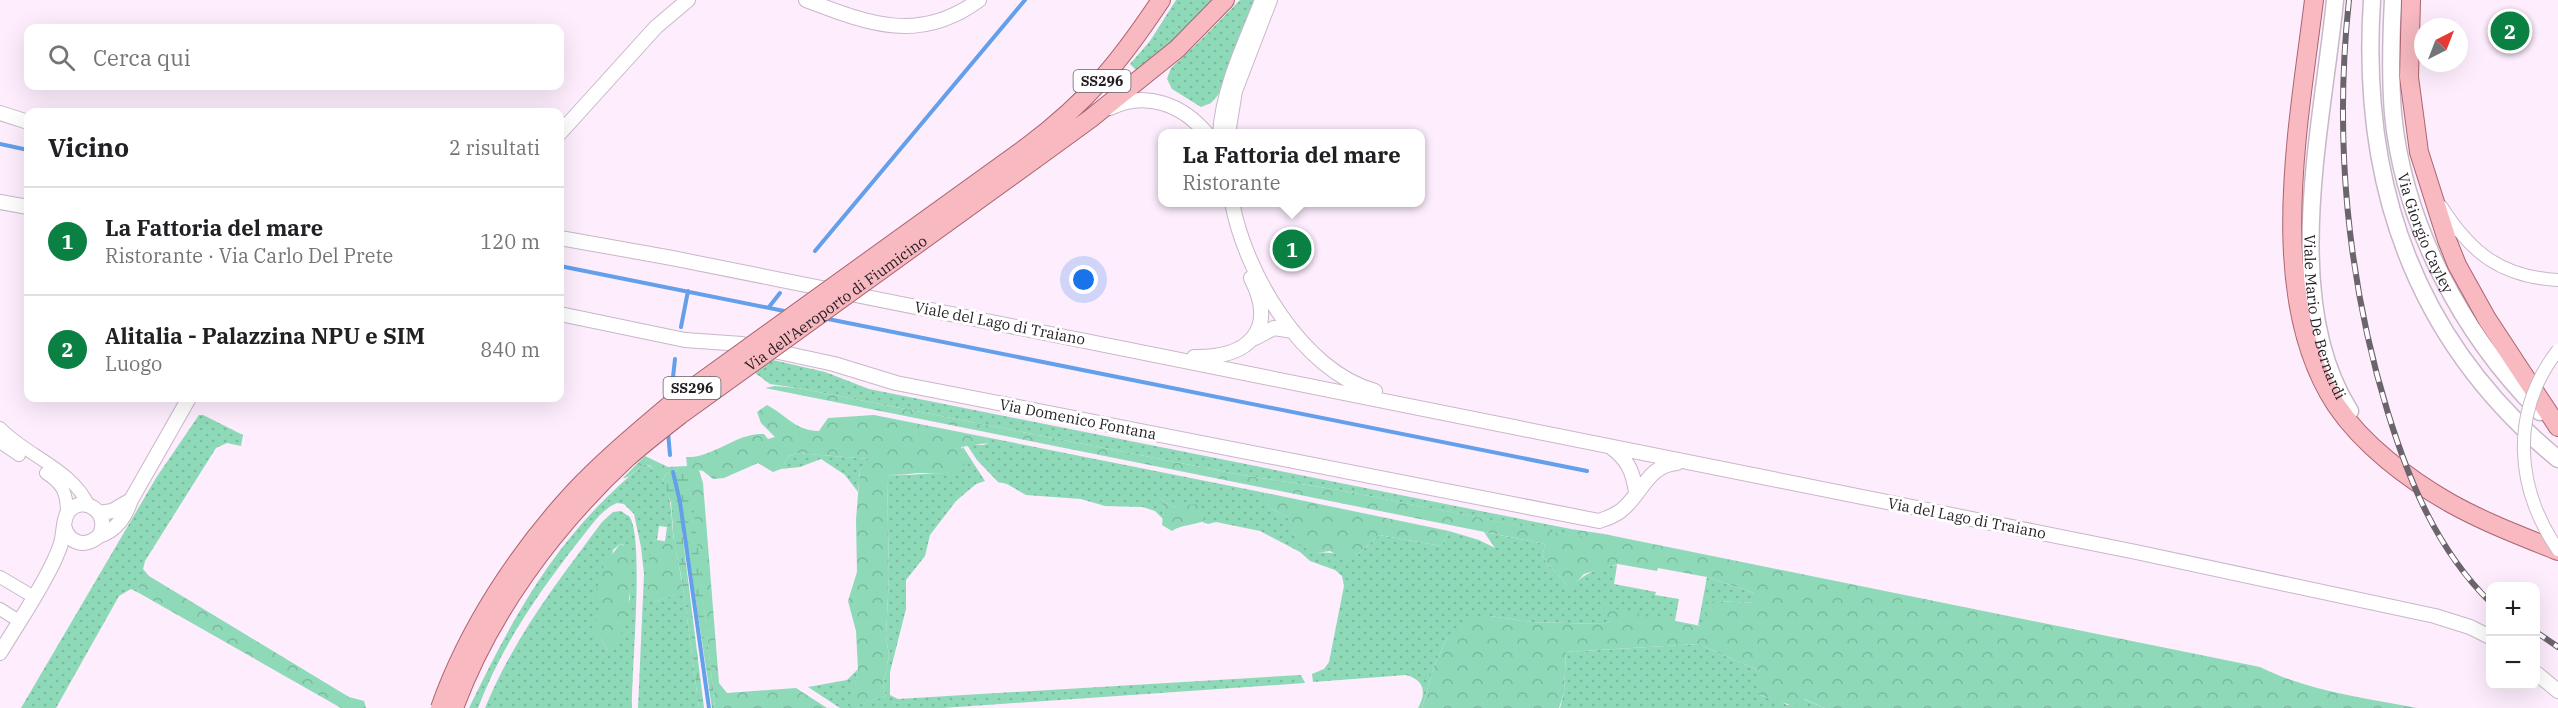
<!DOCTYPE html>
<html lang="it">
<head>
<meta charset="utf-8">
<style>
	body { margin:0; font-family:"IBM Plex Serif",serif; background:#f2f2f2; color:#202124 }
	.controls { position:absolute; right:18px; bottom:18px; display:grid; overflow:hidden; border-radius:12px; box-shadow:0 6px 24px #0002 }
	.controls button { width:54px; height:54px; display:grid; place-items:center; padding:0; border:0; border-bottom:2px solid #e0e0e0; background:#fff; color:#202124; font:30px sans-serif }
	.compass { position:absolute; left:2414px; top:18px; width:54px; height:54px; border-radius:50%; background:#fff; box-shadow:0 6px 24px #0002; rotate:42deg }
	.you { position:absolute; left:1084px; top:280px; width:21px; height:21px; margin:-15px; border:4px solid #fff; border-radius:50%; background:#1a73e8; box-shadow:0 0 0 9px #1a73e833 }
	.badge { display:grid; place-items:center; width:39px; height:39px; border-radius:50%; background:#0b8043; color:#fff; font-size:20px; font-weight:700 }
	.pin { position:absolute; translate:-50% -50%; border:3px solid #fff; box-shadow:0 2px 6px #0006 }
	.popup { position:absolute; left:1158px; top:129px; width:267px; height:78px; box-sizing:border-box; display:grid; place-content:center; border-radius:12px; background:#fff; filter:drop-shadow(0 2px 4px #0005); font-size:20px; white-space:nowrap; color:#757577 }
	.popup b { font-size:22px; color:#202124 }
	.popup::after { content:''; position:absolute; left:50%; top:100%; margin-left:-12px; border:12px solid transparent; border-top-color:#fff }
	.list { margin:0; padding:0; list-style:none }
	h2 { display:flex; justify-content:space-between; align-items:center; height:78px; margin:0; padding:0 24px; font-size:26px }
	h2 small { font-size:20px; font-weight:400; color:#757577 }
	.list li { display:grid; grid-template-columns:39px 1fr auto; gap:18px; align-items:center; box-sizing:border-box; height:108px; padding:0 24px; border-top:2px solid #e0e0e0 }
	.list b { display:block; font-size:22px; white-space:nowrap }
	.list p { margin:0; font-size:20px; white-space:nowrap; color:#757577 }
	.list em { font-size:20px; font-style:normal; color:#757577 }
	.icon { flex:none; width:33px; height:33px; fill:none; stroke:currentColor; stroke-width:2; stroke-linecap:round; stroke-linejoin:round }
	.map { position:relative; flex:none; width:2558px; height:708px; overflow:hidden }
	.search { position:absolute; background:#fff; box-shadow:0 6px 24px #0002; left:24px; top:24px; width:540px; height:66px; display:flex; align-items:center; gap:15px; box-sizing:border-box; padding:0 21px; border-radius:12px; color:#757577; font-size:22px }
	.panel { position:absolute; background:#fff; box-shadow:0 6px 24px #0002; left:24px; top:108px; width:540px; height:294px; border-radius:12px }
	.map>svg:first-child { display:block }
	.grass { fill:url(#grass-dots); fill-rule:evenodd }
	.forest { fill:url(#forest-crowns) }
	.wetland { fill:url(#wetland-marsh) }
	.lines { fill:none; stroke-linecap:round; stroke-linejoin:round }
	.stream { stroke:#639feb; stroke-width:4 }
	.minor-casing { stroke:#c7b8c7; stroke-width:14 }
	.tertiary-casing { stroke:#c7b8c7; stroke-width:16 }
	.secondary-casing { stroke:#c7b8c7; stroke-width:19 }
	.primary-casing { stroke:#aa646f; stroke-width:20 }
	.minor { stroke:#fff; stroke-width:12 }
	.tertiary { stroke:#fff; stroke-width:14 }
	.secondary { stroke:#fff; stroke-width:16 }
	.primary { stroke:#f8b9c1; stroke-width:18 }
	.rail-casing { stroke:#6c646c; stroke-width:6 }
	.rail { stroke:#fff; stroke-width:4; stroke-dasharray:11; stroke-linecap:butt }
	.minor-bridge-casing { stroke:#c7b8c7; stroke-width:14; stroke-linecap:butt }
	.primary-bridge-casing { stroke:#aa646f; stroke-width:20; stroke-linecap:butt }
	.minor-bridge { stroke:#fff; stroke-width:12 }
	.primary-bridge { stroke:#f8b9c1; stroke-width:18 }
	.labels { text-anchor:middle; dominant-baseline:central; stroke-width:6; stroke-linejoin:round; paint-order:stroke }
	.shield { fill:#fff; stroke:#646164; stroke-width:1.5 }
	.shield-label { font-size:14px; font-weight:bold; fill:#221d22 }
	.street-label { font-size:15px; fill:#221d22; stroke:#fff }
</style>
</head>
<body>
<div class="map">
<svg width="2558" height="708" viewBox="0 0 2558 708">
	<defs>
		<pattern id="grass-dots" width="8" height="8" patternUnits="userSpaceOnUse" patternTransform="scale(1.5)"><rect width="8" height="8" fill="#8ed9b8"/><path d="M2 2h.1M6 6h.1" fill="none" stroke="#7aba9e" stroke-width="1.8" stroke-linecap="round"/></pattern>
		<pattern id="forest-crowns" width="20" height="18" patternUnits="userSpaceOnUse" patternTransform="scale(1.5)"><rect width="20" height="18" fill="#8ed9b8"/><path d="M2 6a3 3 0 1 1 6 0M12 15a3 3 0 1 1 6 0" fill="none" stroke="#7aba9e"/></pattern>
		<pattern id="wetland-marsh" width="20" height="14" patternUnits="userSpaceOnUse" patternTransform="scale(1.5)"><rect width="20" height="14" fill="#8ed9b8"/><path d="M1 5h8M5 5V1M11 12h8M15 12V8" fill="none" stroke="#7aba9e"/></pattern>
	</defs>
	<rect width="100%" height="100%" fill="#fdedfd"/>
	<path class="grass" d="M 1176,0 L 1215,0 L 1139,73 L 1130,64 L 1150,41 Z
		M 1240,0 L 1257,0 L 1218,95 L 1211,103 L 1201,107 L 1172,89 L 1167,79 L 1171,68 L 1197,44 Z
		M 773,360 L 825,372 L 869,389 L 1571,529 L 1586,539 L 1339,490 L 1242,475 L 798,388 L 770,384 L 755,373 Z
		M 199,415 L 203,415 L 243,435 L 241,446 L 227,443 L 216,448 L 145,561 L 143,569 L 149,576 L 138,583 L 139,593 L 131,589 L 119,596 L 56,708 L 21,708 L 156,478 Z
		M 985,437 L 1266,493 L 1263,494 L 1270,508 L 1287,517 L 1297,531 L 1294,535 L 1316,553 C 1331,551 1341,556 1356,556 L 1379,535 L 1441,546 L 1449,531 L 1479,540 L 1495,548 L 1484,532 L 1545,544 L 1542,557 L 1567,585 L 1572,586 C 1585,573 1599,567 1617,565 L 1614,584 L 1656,592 L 1655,595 L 1679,599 L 1675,621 L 1611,621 L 1602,624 L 1532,622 L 1490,616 L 1447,638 L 1434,666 L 1422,708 L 1418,708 C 1427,692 1424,680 1406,675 L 1313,682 L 1312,674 L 1324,669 L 1329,662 L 1344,586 L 1342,576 L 1335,570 L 1310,561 L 1300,552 L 1260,531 L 1216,522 L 1208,524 L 1202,522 L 1206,520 L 1184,506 L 1172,507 L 1159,497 L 1164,508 L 1163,519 L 1155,511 L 1143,507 L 1105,506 L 1081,499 L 1026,495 L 1007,484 L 998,482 L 977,460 L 967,445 L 983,445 L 988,443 Z
		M 963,447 L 985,481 L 976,484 L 956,501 L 930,535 L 925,556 L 906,580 L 906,609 L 890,672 L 890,695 L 898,699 L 1301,675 L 1305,683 L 943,708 L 840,708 L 808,687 L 847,680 L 858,669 L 851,707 L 886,696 L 883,686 L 889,656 L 886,636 L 889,576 L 887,479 L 890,475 C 909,476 929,473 948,473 Z
		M 797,453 L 870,459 L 860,469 L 858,492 L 845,475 L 821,459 L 800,467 L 781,469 L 789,456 Z
		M 644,464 C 677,476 669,520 675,546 L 665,541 L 667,527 L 659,526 L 657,540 L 654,541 L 654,602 L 677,594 L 683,587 L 699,708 L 638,708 L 644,574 L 641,547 L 634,514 L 624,504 L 617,503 C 600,510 590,528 578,542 C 538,593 501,647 478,708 L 469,708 C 517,609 558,534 644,464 Z
		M 621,511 C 621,511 628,516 629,516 C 645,536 631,674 632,708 L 485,708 C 515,636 556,584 602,522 L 613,512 ZM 620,544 L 624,545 L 630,599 L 606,651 L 607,647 L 600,639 L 602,612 L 613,550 Z
		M 1707,577 L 1754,593 L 1754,603 L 1717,601 L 1701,626 L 1698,625 Z
		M 1698,644 L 1760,671 L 1759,695 L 1780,701 L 1787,705 L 1803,699 L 1825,708 L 1560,708 L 1564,693 L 1566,652 Z"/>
	<path class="forest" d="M 775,386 L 798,388 L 1242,475 L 1339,490 L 1583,538 L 1571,529 L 1604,534 L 2260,667 C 2308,691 2365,698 2417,708 L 1825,708 L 1804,699 L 1799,706 C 1785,705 1772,698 1759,695 L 1756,683 L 1760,671 L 1698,644 L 1566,652 L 1564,693 L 1559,708 L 1422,708 L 1434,666 L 1447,638 L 1468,621 L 1490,616 L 1532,622 L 1602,624 L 1611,621 L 1601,611 L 1606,607 L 1701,626 L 1708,603 L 1717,601 L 1754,603 L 1754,593 L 1707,577 L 1658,568 L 1657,571 L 1618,564 L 1584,574 L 1572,587 L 1567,585 L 1542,557 L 1545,544 L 765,388 Z
		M 767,405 C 786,415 796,431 819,431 L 828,418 L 874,415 L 985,437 L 988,443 L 961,447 L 967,462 C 954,478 936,472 918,473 C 908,474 900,475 890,475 L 887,479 L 889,576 L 886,636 L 889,656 L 883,686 L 886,696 L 850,708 L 858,669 L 856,631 L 848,601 L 857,572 L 856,520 L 860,469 L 869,459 L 797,453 L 789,456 L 781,469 L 773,472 L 758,463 L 724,478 L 713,479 L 703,471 L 699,470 L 703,483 L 719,683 L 727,693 L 796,688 L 827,708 L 715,708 L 698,554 L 678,471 L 666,474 L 663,480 L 650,466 L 644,464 L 628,477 L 623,478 L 645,456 L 668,467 L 687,466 L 686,457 C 714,458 737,432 764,434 L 768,439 L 775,437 L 761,423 L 757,412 Z
		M 1266,493 L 1449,531 L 1441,546 L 1379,535 L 1356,556 L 1339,556 L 1330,551 L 1316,553 L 1299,545 L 1294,535 L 1296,531 L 1287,517 L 1270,508 L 1262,494 Z
		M 1158,496 L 1172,507 L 1197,504 L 1205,512 L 1206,520 C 1193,526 1182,524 1172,531 L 1162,525 L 1164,508 Z
		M 657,540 L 670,542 L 675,546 L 683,587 L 678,594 L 654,602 C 640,586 649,560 654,541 Z
		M 620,544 L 630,548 C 629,578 635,635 606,652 L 607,647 L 600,639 L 594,637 L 591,629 L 602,612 L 595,594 L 604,565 Z
		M 149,576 L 349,697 L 364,701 L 366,708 L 341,708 L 139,593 L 138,583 L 141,579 Z"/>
	<path class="wetland" d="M 678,471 L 685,473 L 691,484 L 715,708 L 712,708 L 687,542 L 682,531 L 704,708 L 699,708 L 682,580 L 674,542 L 671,503 L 663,480 L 666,474 Z"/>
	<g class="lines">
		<path class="stream" d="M 0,144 L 28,150
			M 815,251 L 1025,0
			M 560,266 L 789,312
			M 769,307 L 780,293
			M 823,318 L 1587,471
			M 681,327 L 688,291
			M 671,395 L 675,359
			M 668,432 L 670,455
			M 673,472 L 680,502 L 709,708"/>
		<defs>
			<path id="minor" d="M 1219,134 C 1222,87 1244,43 1261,0
				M 2441,206 C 2471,253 2501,277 2558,280
				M 0,428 C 28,457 71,468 89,506
				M 0,442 L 19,455
				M 46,473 C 63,484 67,493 67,513
				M 0,577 L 34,597
				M 0,609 L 19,621"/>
			<path id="tertiary" d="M 806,0 C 869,24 919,44 979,0
				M 1110,108 C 1146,90 1183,105 1207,134
				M 0,113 L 28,122
				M 560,133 L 656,27 L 688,0
				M 1228,134 L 1235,91 L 1270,0
				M 0,202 L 28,207
				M 1232,202 C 1245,273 1302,371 1375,391
				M 560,238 L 672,258 L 2136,552 L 2435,616 L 2470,627 L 2490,637
				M 560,314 L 685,340 L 742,344 L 834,364 L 896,383 L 1599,521 C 1608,518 1617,515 1624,508 C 1643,491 1649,465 1677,463
				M 1255,338 L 1274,328 L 1293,331
				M 1194,357 C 1248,358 1278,331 1251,278
				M 1612,448 C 1628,460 1633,472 1636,492
				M 99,513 L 112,511 L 131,500
				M 99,536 C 117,530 125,517 131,500 L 189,398
				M 0,653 C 18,623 39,593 54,561 C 57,554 61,546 62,539 C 64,530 63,520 68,512 C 83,493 112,513 99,536 C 85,548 69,544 64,526
				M 2536,673 L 2558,691"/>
			<g id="secondary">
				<path id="s1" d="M 2335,0 C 2323,124 2279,300 2350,411"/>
				<path d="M 2372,0 C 2360,182 2414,341 2558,459"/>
				<path id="s2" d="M 2393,0 C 2391,38 2390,76 2393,114 C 2404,225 2462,334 2540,412"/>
			</g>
			<path id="primary" d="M 2314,0 C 2299,123 2264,296 2336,405 C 2363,445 2408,479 2450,503 C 2484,522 2521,536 2558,551
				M 2411,0 L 2409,77 L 2419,152 L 2447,240 L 2457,265 L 2487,319 L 2558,427
				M 1027,147 C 1088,101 1119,63 1161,0
				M 1035,159 L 1090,119 L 1177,49 L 1225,0"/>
		</defs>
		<use href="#minor" class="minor-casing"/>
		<use href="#tertiary" class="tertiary-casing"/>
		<use href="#secondary" class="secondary-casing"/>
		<use href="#primary" class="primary-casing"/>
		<use href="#minor" class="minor"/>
		<use href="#tertiary" class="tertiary"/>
		<use href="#secondary" class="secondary"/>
		<use href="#primary" class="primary"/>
		<defs>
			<path id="rail" d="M 2349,0 C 2334,138 2347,280 2388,413 C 2410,484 2437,549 2490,602
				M 2536,632 L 2558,647"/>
		</defs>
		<use href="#rail" class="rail-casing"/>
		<use href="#rail" class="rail"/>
		<defs>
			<path id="minor-bridge" d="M 2558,350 C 2510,412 2515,487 2558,550"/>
			<g id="primary-bridge">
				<path d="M 440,708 C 468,629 517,554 574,492 C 604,460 638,432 672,403 L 1027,147"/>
				<path id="s3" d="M 454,708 C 489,613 553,527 627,458 C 644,443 662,429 680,415 L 1035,159"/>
			</g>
		</defs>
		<use href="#minor-bridge" class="minor-bridge-casing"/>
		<use href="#primary-bridge" class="primary-bridge-casing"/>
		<use href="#minor-bridge" class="minor-bridge"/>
		<use href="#primary-bridge" class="primary-bridge"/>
	</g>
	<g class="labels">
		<g class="shield">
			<rect x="1073.5" y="70" width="57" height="22" rx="4.5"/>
			<rect x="663.5" y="377" width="57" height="22" rx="4.5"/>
		</g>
		<g class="shield-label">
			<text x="1102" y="81">SS296</text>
			<text x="692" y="388">SS296</text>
		</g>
		<g class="street-label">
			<text stroke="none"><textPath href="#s2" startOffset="238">Via Giorgio Cayley</textPath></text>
			<text stroke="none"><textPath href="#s3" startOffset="567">Via dell'Aeroporto di Fiumicino</textPath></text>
			<text stroke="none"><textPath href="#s1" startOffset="320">Viale Mario De Bernardi</textPath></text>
			<text transform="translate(1000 323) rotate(11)">Viale del Lago di Traiano</text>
			<text transform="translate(1078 419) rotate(11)">Via Domenico Fontana</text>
			<text transform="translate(1967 518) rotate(11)">Via del Lago di Traiano</text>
		</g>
	</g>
</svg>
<div class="controls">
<button>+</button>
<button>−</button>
</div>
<svg class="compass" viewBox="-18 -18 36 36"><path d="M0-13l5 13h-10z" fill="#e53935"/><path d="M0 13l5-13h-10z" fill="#757577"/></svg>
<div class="you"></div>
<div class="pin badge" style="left:1292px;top:249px">1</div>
<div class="popup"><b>La Fattoria del mare</b>Ristorante</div>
<div class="pin badge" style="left:2510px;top:31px">2</div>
<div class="search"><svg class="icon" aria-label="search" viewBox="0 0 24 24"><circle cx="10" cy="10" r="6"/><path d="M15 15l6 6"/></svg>Cerca qui</div>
<section class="panel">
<h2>Vicino<small>2 risultati</small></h2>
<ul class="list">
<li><span class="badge">1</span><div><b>La Fattoria del mare</b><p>Ristorante · Via Carlo Del Prete</p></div><em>120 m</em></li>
<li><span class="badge">2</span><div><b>Alitalia - Palazzina NPU e SIM</b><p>Luogo</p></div><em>840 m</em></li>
</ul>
</section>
</div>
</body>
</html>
